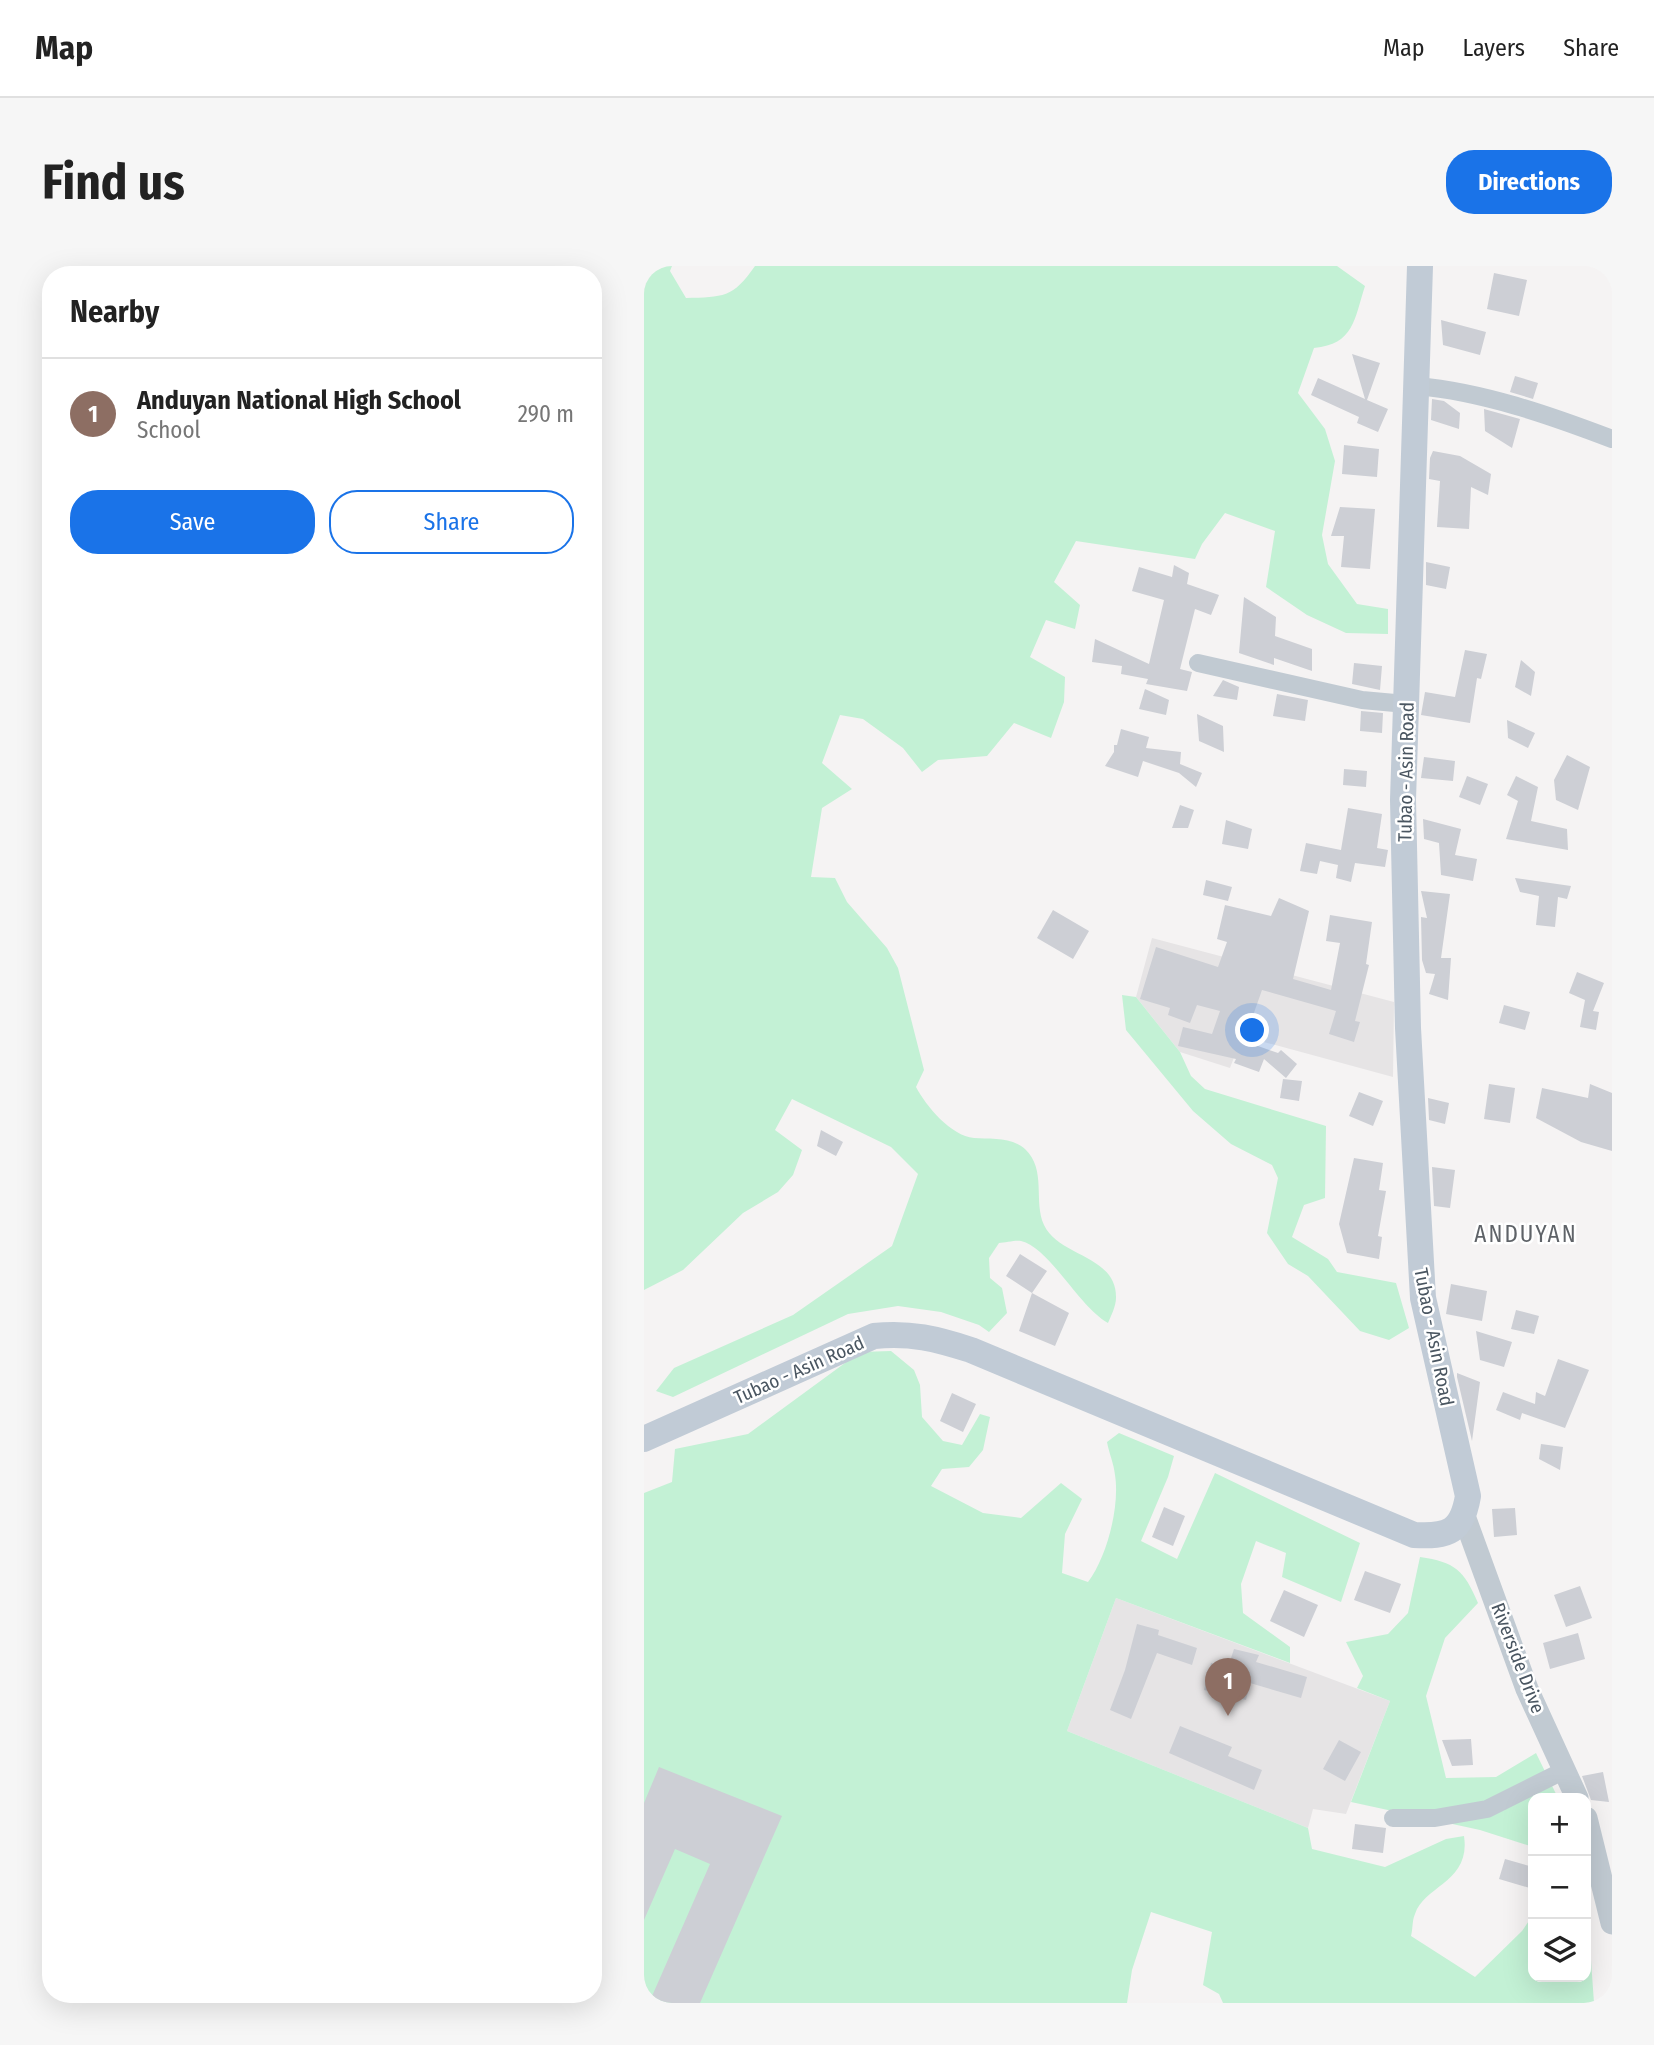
<!DOCTYPE html>
<html lang="en">
<head>
<meta charset="utf-8">
<style>
	body { margin:0; font-family:"Fira Sans Condensed",sans-serif; background:#f6f6f6; color:#222 }
	.controls { position:absolute; right:21px; bottom:21px; display:grid; overflow:hidden; border-radius:14px; box-shadow:0 7px 28px #0002 }
	.controls button { width:63px; height:63px; display:grid; place-items:center; padding:0; border:0; border-bottom:2px solid #e0e0e0; background:#fff; color:#222; font:35px sans-serif }
	.you { position:absolute; left:609px; top:765px; width:24px; height:24px; margin:-18px; border:5px solid #fff; border-radius:50%; background:#1a73e8; box-shadow:0 0 0 10px #1a73e833 }
	.badge { display:grid; place-items:center; width:46px; height:46px; border-radius:50%; background:#1a73e8; color:#fff; font-size:23px; font-weight:700 }
	.pin { position:absolute; translate:-50% -58px; filter:drop-shadow(0 2px 4px #0008) }
	.pin::after { content:''; position:absolute; top:37px; width:24px; height:21px; background:inherit; clip-path:polygon(0 0,100% 0,50% 100%) }
	.list { margin:0; padding:0; list-style:none }
	h2 { display:flex; justify-content:space-between; align-items:center; height:91px; margin:0; padding:0 28px; font-size:30px }
	h2 small { font-size:23px; font-weight:400; color:#767676 }
	.list li { display:grid; grid-template-columns:46px 1fr auto; gap:21px; align-items:center; box-sizing:border-box; height:112px; padding:0 28px; border-top:2px solid #e0e0e0 }
	.list b { display:block; font-size:26px; white-space:nowrap }
	.list p { margin:0; font-size:23px; white-space:nowrap; color:#767676 }
	.list em { font-size:23px; font-style:normal; color:#767676 }
	.actions { display:flex; gap:14px; padding:21px 28px }
	.actions a { flex:1; padding:16px 0; border:2px solid #1a73e8; border-radius:28px; text-align:center; font-size:24px; color:#1a73e8 }
	.actions .main { background:#1a73e8; color:#fff }
	.icon { flex:none; width:38px; height:38px; fill:none; stroke:currentColor; stroke-width:2; stroke-linecap:round; stroke-linejoin:round }
	.map { position:relative; flex:none; width:968px; height:1737px; overflow:hidden; border-radius:28px }
	header { display:flex; align-items:center; gap:42px; box-sizing:border-box; height:98px; padding:0 35px; background:#fff; border-bottom:2px solid #e0e0e0 }
	header strong { font-size:33px }
	nav { display:flex; gap:38px; margin-inline-start:auto; font-size:24px }
	.intro { display:flex; align-items:center; justify-content:space-between; box-sizing:border-box; height:168px; padding:0 42px }
	h1 { margin:0; font-size:49px }
	.button { padding:18px 32px; border-radius:28px; background:#1a73e8; color:#fff; font-size:24px; font-weight:700 }
	main { display:flex; gap:42px; padding:0 42px }
	aside { flex:1; background:#fff; border-radius:28px; box-shadow:0 7px 28px #0002 }
	.map>svg:first-child { display:block }
	.education { fill:#e6e4e5 }
	.green { fill:#c3f1d5 }
	.building { fill:#cdcfd5 }
	.lines { fill:none; stroke-linecap:round; stroke-linejoin:round }
	.minor { stroke:#c1cad2; stroke-width:18 }
	.tertiary { stroke:#c1cad2; stroke-width:23 }
	.secondary { stroke:#c1cbd6; stroke-width:26 }
	.labels { text-anchor:middle; dominant-baseline:central; stroke-width:5; stroke-linejoin:round; paint-order:stroke }
	.street-label { font-size:19px; fill:#4a5661; stroke:#fff }
	.quarter-label { font-size:23px; letter-spacing:2px; fill:#5f6368; stroke:#fff }
</style>
</head>
<body>
<header>
<strong>Map</strong>
<nav><a>Map</a><a>Layers</a><a>Share</a></nav>
</header>
<div class="intro"><h1>Find us</h1><a class="button">Directions</a></div>
<main>
<aside>
<h2>Nearby<small></small></h2>
<ul class="list">
<li><span class="badge" style="background:#8d6e63">1</span><div><b>Anduyan National High School</b><p>School</p></div><em>290 m</em></li>
</ul>
<div class="actions"><a class="main">Save</a><a>Share</a></div>
</aside>
<div class="map">
<svg width="968" height="1737" viewBox="0 0 968 1737">
	<rect width="100%" height="100%" fill="#f5f3f3"/>
	<path class="education" d="M 508,672 L 750,736 L 749,811 L 598,770 L 586,802 L 536,786 L 492,731 Z
		M 472,1332 L 746,1435 L 702,1548 L 669,1543 L 664,1562 L 423,1465 Z"/>
	<path class="green" d="M 0,0 L 28,0 L 26,5 L 42,32 C 79,31 89,32 111,0 L 693,0 L 721,20 C 710,54 710,78 670,82 L 654,127 L 681,163 L 691,195 L 678,269 L 684,298 L 713,338 L 744,343 L 744,368 L 702,367 L 663,349 L 622,321 L 631,265 L 581,247 L 558,278 L 551,293 L 432,275 L 410,316 L 436,339 L 431,363 L 402,354 L 386,391 L 421,411 L 420,436 L 407,472 L 370,457 L 343,490 L 294,494 L 278,506 L 259,482 L 219,453 L 196,449 L 178,497 L 208,523 L 178,542 L 167,611 L 191,612 L 203,636 L 243,682 L 254,702 L 280,804 L 272,821 C 282,840 307,870 330,872 C 346,873 368,871 381,883 C 403,904 389,935 400,959 C 415,991 473,989 472,1032 C 472,1040 467,1050 464,1057 C 434,1040 406,982 377,975 C 371,974 361,977 355,977 L 345,992 L 346,1012 L 358,1022 L 363,1047 L 345,1066 L 335,1059 L 297,1046 L 254,1040 L 204,1048 L 29,1131 L 12,1125 L 30,1102 L 149,1049 L 248,980 L 274,908 L 247,881 L 148,833 L 131,864 L 158,884 L 149,909 L 134,926 L 99,947 L 39,1004 L 0,1024 Z
		M 478,729 L 492,731 L 536,786 L 547,810 L 561,823 L 682,860 L 681,932 L 660,939 L 648,971 L 684,993 L 693,1006 L 752,1017 L 765,1062 L 745,1074 L 716,1065 L 664,1010 L 644,998 L 623,967 L 634,912 L 628,899 L 587,878 L 549,845 L 482,764 Z
		M 247,1085 L 270,1104 L 276,1119 L 278,1151 L 299,1175 L 318,1179 L 336,1148 L 346,1151 L 339,1184 L 325,1201 L 298,1203 L 287,1220 L 339,1247 L 377,1252 L 417,1217 L 438,1233 L 421,1268 L 418,1307 L 444,1316 C 463,1291 476,1240 471,1209 C 470,1198 465,1187 463,1176 L 475,1167 L 530,1190 L 524,1211 L 497,1275 L 533,1293 L 571,1207 L 716,1277 L 697,1336 L 638,1311 L 642,1287 L 612,1275 L 597,1318 L 599,1347 L 646,1381 L 646,1397 L 472,1332 L 423,1465 L 664,1562 L 668,1583 L 741,1601 L 802,1573 L 820,1570 C 827,1616 781,1619 771,1648 C 768,1654 769,1663 767,1670 L 831,1711 L 878,1665 L 889,1649 L 889,1711 L 942,1711 L 942,1623 L 950,1737 L 579,1737 L 575,1728 L 559,1719 L 568,1666 L 507,1646 L 488,1704 L 483,1737 L 0,1737 L 0,1227 L 28,1216 L 31,1183 L 104,1168 L 216,1086 Z
		M 776,1291 C 811,1296 820,1304 834,1337 L 801,1372 L 782,1430 L 802,1512 L 852,1511 L 892,1487 L 914,1532 L 889,1532 L 889,1581 L 836,1564 L 707,1536 L 746,1435 L 713,1422 L 719,1410 L 702,1376 L 744,1368 L 764,1347 Z"/>
	<path class="building" d="M 850,7 L 883,14 L 875,50 L 843,43 Z
		M 797,54 L 842,66 L 836,89 L 799,79 Z
		M 708,88 L 736,97 L 723,134 L 744,143 L 734,166 L 713,157 L 715,151 L 667,129 L 674,112 L 721,133 Z
		M 871,110 L 894,117 L 889,133 L 866,126 Z
		M 788,133 L 800,135 L 816,147 L 815,163 L 787,154 Z
		M 840,143 L 876,153 L 868,182 L 841,165 Z
		M 700,179 L 735,183 L 733,211 L 698,208 Z
		M 789,185 L 816,190 L 847,208 L 844,229 L 827,221 L 825,263 L 793,261 L 796,215 L 785,213 L 786,192 Z
		M 696,241 L 731,243 L 726,303 L 697,301 L 700,270 L 687,270 Z
		M 782,296 L 806,301 L 802,323 L 782,319 Z
		M 530,299 L 545,307 L 543,318 L 575,329 L 567,349 L 551,343 L 536,403 L 548,406 L 543,425 L 502,418 L 504,413 L 477,408 L 478,400 L 448,396 L 451,373 L 505,398 L 520,334 L 488,325 L 495,301 L 528,311 Z
		M 600,331 L 632,351 L 631,370 L 668,383 L 668,405 L 630,392 L 630,399 L 595,387 Z
		M 821,384 L 843,388 L 837,413 L 833,412 L 826,457 L 777,449 L 781,426 L 811,431 Z
		M 877,394 L 891,406 L 887,430 L 871,421 Z
		M 710,397 L 738,400 L 736,424 L 708,418 Z
		M 579,414 L 595,421 L 593,434 L 569,430 Z
		M 501,423 L 525,434 L 522,449 L 495,443 Z
		M 633,428 L 664,434 L 661,455 L 629,450 Z
		M 717,445 L 739,447 L 738,467 L 716,465 Z
		M 553,448 L 579,460 L 580,486 L 555,475 Z
		M 863,454 L 891,467 L 884,482 L 864,472 Z
		M 477,463 L 505,471 L 502,482 L 537,486 L 536,498 L 558,507 L 552,521 L 535,507 L 499,495 L 494,511 L 461,500 L 470,486 L 470,479 L 473,479 Z
		M 923,489 L 946,501 L 934,544 L 912,534 L 910,514 Z
		M 780,491 L 811,495 L 809,515 L 777,512 Z
		M 700,503 L 723,505 L 722,521 L 699,519 Z
		M 823,510 L 844,518 L 836,539 L 815,531 Z
		M 872,510 L 894,521 L 887,555 L 923,563 L 924,584 L 862,573 L 874,535 L 863,529 Z
		M 536,539 L 550,544 L 544,562 L 528,562 Z
		M 704,542 L 738,548 L 733,582 L 744,584 L 741,601 L 711,597 L 707,616 L 692,612 L 694,599 L 676,595 L 673,608 L 656,605 L 662,577 L 697,584 Z
		M 779,553 L 817,563 L 811,589 L 833,593 L 829,615 L 797,609 L 795,577 L 780,573 Z
		M 582,554 L 608,563 L 604,583 L 578,578 Z
		M 871,612 L 927,620 L 923,633 L 914,631 L 911,661 L 892,659 L 895,630 L 876,626 Z
		M 562,614 L 588,621 L 584,635 L 559,629 Z
		M 777,625 L 806,628 L 797,692 L 807,692 L 804,734 L 785,728 L 791,708 L 782,707 L 778,694 L 777,651 L 783,652 Z
		M 635,632 L 665,645 L 649,713 L 687,724 L 696,677 L 682,675 L 686,649 L 728,656 L 722,698 L 725,699 L 711,755 L 716,756 L 710,776 L 685,768 L 692,745 L 618,724 L 600,775 L 634,787 L 637,784 L 653,798 L 642,812 L 620,793 L 615,806 L 590,797 L 592,793 L 534,780 L 539,761 L 568,768 L 576,745 L 553,739 L 546,757 L 524,749 L 526,742 L 496,733 L 512,681 L 574,701 L 583,676 L 573,673 L 581,639 L 627,650 Z
		M 409,644 L 445,665 L 429,693 L 393,672 Z
		M 933,706 L 960,717 L 949,745 L 955,746 L 952,764 L 936,761 L 941,734 L 925,727 Z
		M 860,739 L 886,746 L 881,764 L 855,757 Z
		M 639,813 L 658,815 L 655,835 L 636,832 Z
		M 845,818 L 871,822 L 866,857 L 840,853 Z
		M 946,818 L 968,827 L 968,885 L 937,876 L 892,852 L 898,822 L 944,832 Z
		M 715,826 L 739,835 L 729,860 L 705,850 Z
		M 784,832 L 805,837 L 801,858 L 785,854 Z
		M 177,864 L 199,876 L 192,890 L 173,880 Z
		M 710,892 L 739,897 L 735,924 L 742,925 L 734,970 L 738,971 L 735,993 L 703,987 L 695,958 Z
		M 788,901 L 811,904 L 806,942 L 790,940 Z
		M 376,988 L 403,1005 L 388,1027 L 362,1010 Z
		M 807,1018 L 843,1025 L 838,1055 L 802,1048 Z
		M 388,1027 L 425,1047 L 411,1080 L 375,1065 Z
		M 872,1044 L 895,1050 L 890,1068 L 867,1063 Z
		M 832,1065 L 868,1076 L 860,1101 L 836,1094 Z
		M 914,1093 L 945,1104 L 921,1162 L 878,1147 L 876,1154 L 852,1144 L 859,1126 L 891,1138 L 892,1126 L 901,1130 Z
		M 813,1107 L 836,1116 L 828,1175 L 813,1111 Z
		M 308,1127 L 332,1138 L 319,1166 L 296,1155 Z
		M 897,1178 L 919,1181 L 916,1204 L 895,1193 Z
		M 520,1241 L 541,1250 L 529,1280 L 508,1271 Z
		M 871,1242 L 873,1269 L 850,1271 L 848,1243 Z
		M 721,1305 L 757,1318 L 746,1347 L 710,1334 Z
		M 936,1320 L 948,1352 L 922,1361 L 910,1329 Z
		M 640,1324 L 674,1339 L 660,1371 L 626,1355 Z
		M 493,1358 L 515,1364 L 514,1369 L 553,1382 L 548,1399 L 513,1387 L 487,1453 L 466,1444 L 481,1404 Z
		M 934,1367 L 941,1393 L 906,1403 L 899,1377 Z
		M 590,1383 L 615,1389 L 612,1396 L 663,1411 L 657,1432 L 606,1417 L 602,1434 L 560,1424 L 567,1397 L 584,1401 Z
		M 536,1460 L 588,1481 L 584,1490 L 618,1504 L 610,1524 L 525,1487 Z
		M 827,1473 L 829,1499 L 808,1500 L 798,1474 Z
		M 695,1474 L 717,1486 L 701,1515 L 679,1503 Z
		M 15,1501 L 138,1550 L 56,1737 L 5,1737 L 66,1598 L 31,1583 L 0,1654 L 0,1537 Z
		M 959,1506 L 965,1536 L 947,1534 L 938,1510 Z
		M 711,1558 L 742,1562 L 739,1587 L 708,1583 Z
		M 861,1593 L 889,1601 L 889,1623 L 855,1613 Z"/>
	<g class="lines">
		<path class="minor" d="M 773,120 C 839,126 905,149 968,173
			M 554,397 L 718,434 L 762,438
			M 749,1552 L 791,1552 L 843,1543 L 919,1505"/>
		<path class="tertiary" d="M 820,1250 L 883,1423 L 933,1532
			M 942,1552 L 968,1657"/>
		<path class="secondary" d="M 0,1173 L 230,1070 C 266,1066 293,1073 327,1084 L 770,1269 C 804,1271 818,1266 824,1230 L 779,1032 L 764,762 L 759,534 L 776,0"/>
	</g>
	<g class="labels">
		<g class="street-label">
			<text transform="translate(762 506) rotate(-89)">Tubao - Asin Road</text>
			<text transform="translate(790 1071) rotate(79)">Tubao - Asin Road</text>
			<text transform="translate(155 1104) rotate(-24)">Tubao - Asin Road</text>
			<text transform="translate(874 1392) rotate(69)">Riverside Drive</text>
		</g>
		<g class="quarter-label">
			<text x="882" y="968">ANDUYAN</text>
		</g>
	</g>
</svg>
<div class="controls">
<button>+</button>
<button>−</button>
<button><svg class="icon" aria-label="layers" viewBox="0 0 24 24"><path d="M12 4l9 5-9 5-9-5zM3 14l9 5 9-5"/></svg></button>
</div>
<div class="you"></div>
<div class="pin badge" style="left:584px;top:1450px;background:#8d6e63">1</div>
</div>
</main>
</body>
</html>
